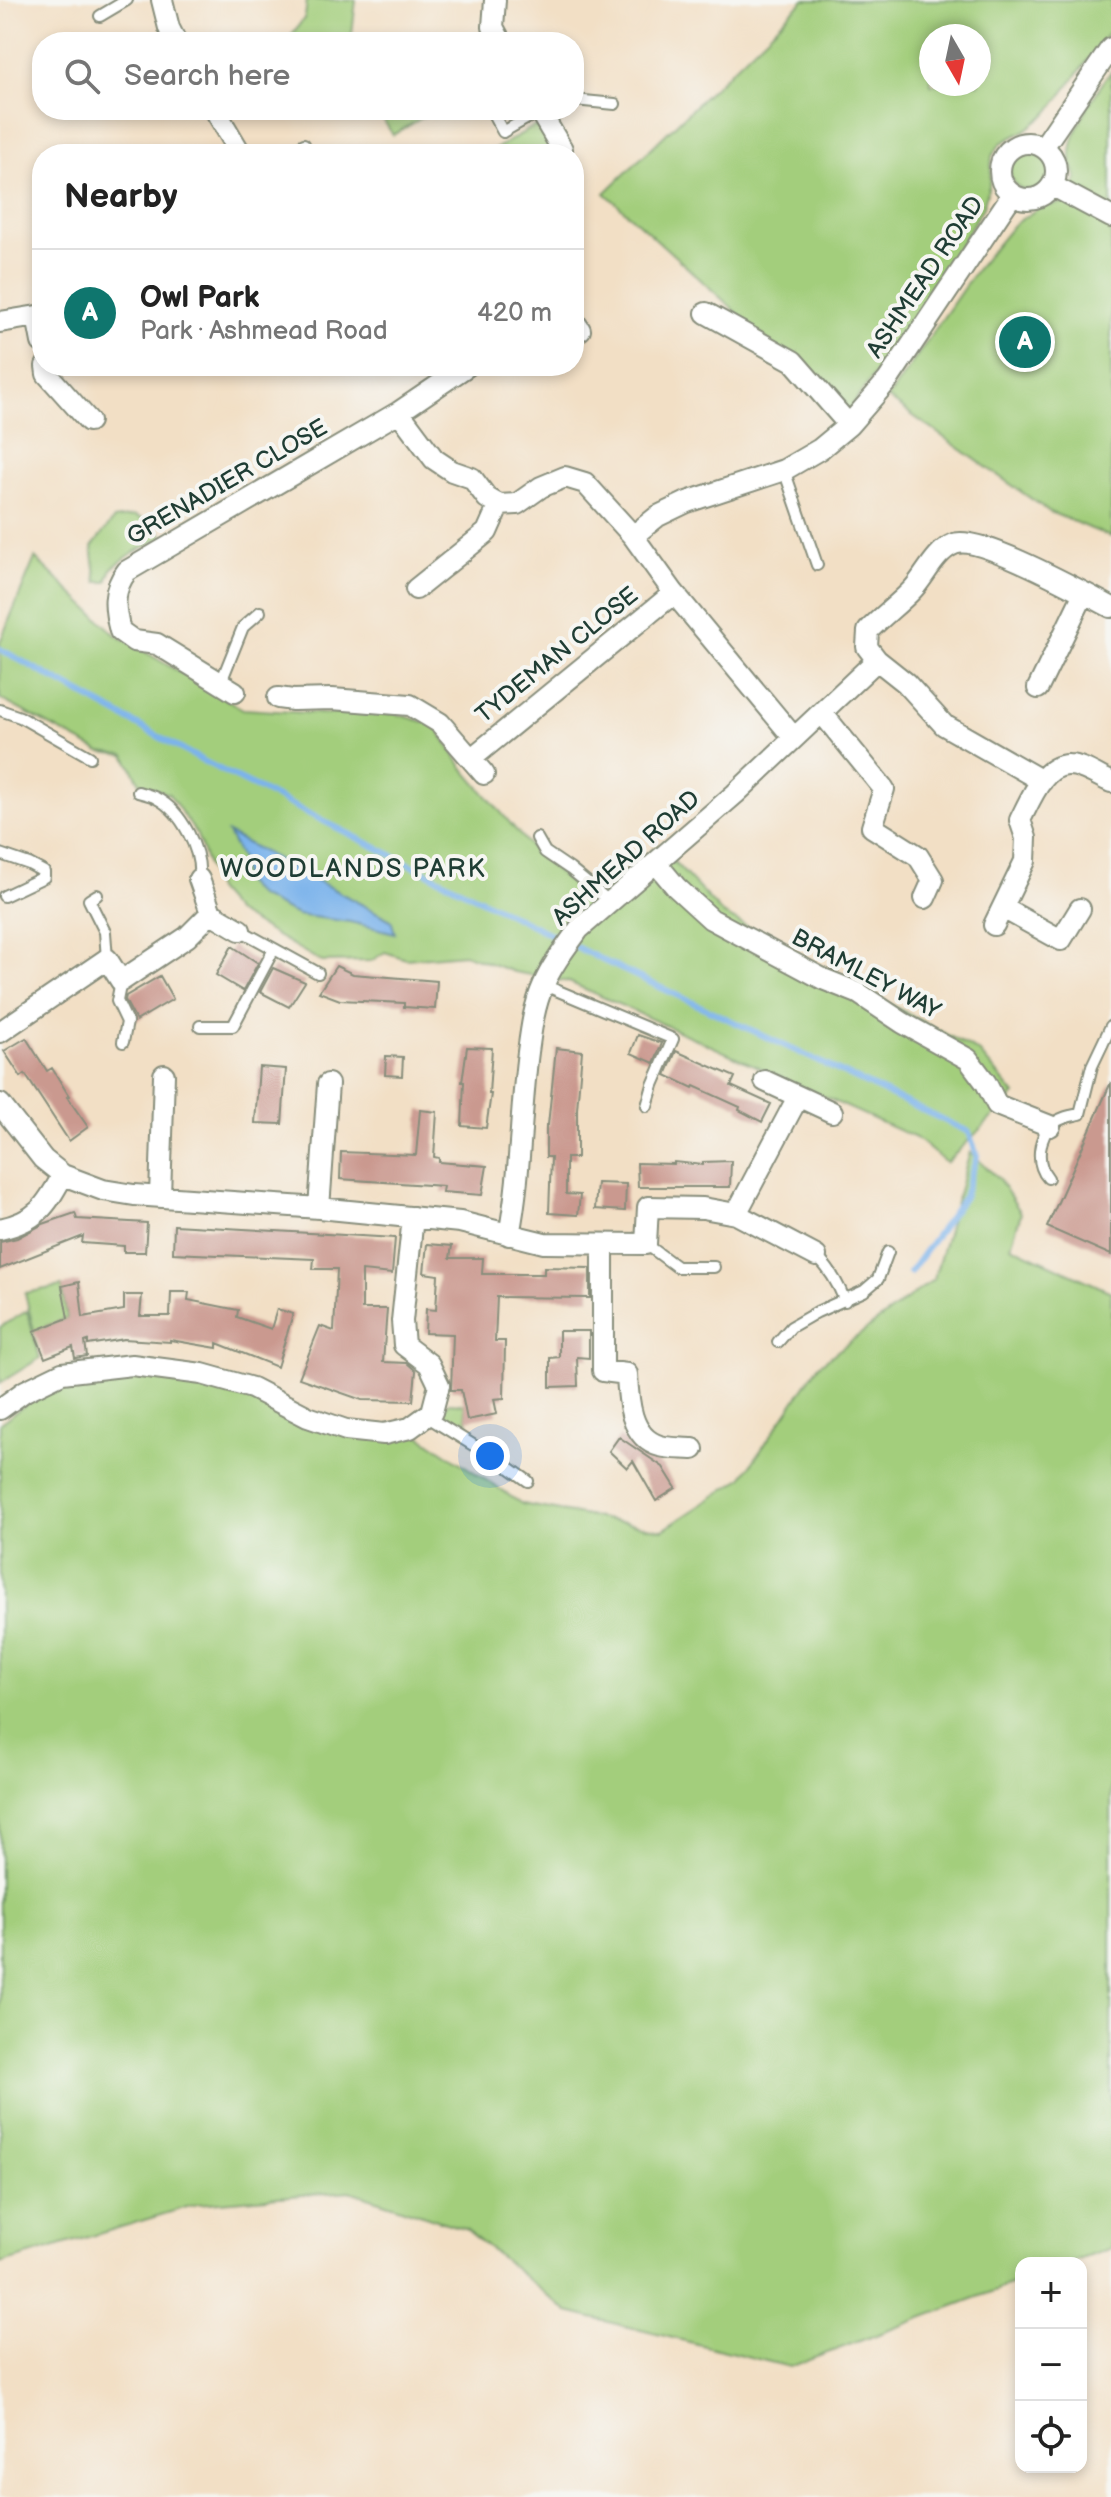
<!DOCTYPE html>
<html lang="en">
<head>
<meta charset="utf-8">
<style>
	body { margin:0; font-family:"Balsamiq Sans",sans-serif; background:#f6f6f6; color:#222 }
	.controls { position:absolute; right:24px; bottom:24px; display:grid; overflow:hidden; border-radius:16px; box-shadow:0 4px 12px #0003 }
	.controls button { width:72px; height:72px; display:grid; place-items:center; padding:0; border:0; border-bottom:2px solid #e0e0e0; background:#fff; color:#222; font:40px sans-serif }
	.compass { position:absolute; left:919px; top:24px; width:72px; height:72px; border-radius:50%; background:#fff; box-shadow:0 4px 12px #0003; rotate:171deg }
	.you { position:absolute; left:490px; top:1456px; width:28px; height:28px; margin:-20px; border:6px solid #fff; border-radius:50%; background:#1a73e8; box-shadow:0 0 0 12px #1a73e833 }
	.badge { display:grid; place-items:center; width:52px; height:52px; border-radius:50%; background:#0f766e; color:#fff; font-size:26px; font-weight:700 }
	.pin { position:absolute; translate:-50% -50%; border:4px solid #fff; box-shadow:0 2px 8px #0006 }
	.list { margin:0; padding:0; list-style:none }
	h2 { display:flex; justify-content:space-between; align-items:center; height:104px; margin:0; padding:0 32px; font-size:34px }
	h2 small { font-size:26px; font-weight:400; color:#767676 }
	.list li { display:grid; grid-template-columns:52px 1fr auto; gap:24px; align-items:center; box-sizing:border-box; height:128px; padding:0 32px; border-top:2px solid #e0e0e0 }
	.list b { display:block; font-size:30px; white-space:nowrap }
	.list p { margin:0; font-size:26px; white-space:nowrap; color:#767676 }
	.list em { font-size:26px; font-style:normal; color:#767676 }
	.icon { flex:none; width:44px; height:44px; fill:none; stroke:currentColor; stroke-width:2; stroke-linecap:round; stroke-linejoin:round }
	.map { position:relative; flex:none; width:1111px; height:2497px; overflow:hidden }
	.search { position:absolute; background:#fff; box-shadow:0 4px 12px #0003; left:32px; top:32px; width:552px; height:88px; display:flex; align-items:center; gap:20px; box-sizing:border-box; padding:0 28px; border-radius:32px; color:#767676; font-size:30px }
	.panel { position:absolute; background:#fff; box-shadow:0 4px 12px #0003; left:32px; top:144px; width:552px; height:232px; border-radius:32px }
	.map>svg:first-child { display:block }
	.green { fill:#a3ce7b; stroke:#618658; stroke-width:2; fill-rule:evenodd }
	.water { fill:#7bb3eb; stroke:#4d7890; stroke-width:2 }
	.lines { fill:none; stroke-linecap:round; stroke-linejoin:round }
	.stream { stroke:#7bb3eb; stroke-width:6 }
	.building { fill:#ca998f }
	.service-casing { stroke:#888e7c; stroke-width:14 }
	.minor-casing { stroke:#888e7c; stroke-width:24 }
	.service { stroke:#fff; stroke-width:10 }
	.minor { stroke:#fff; stroke-width:20 }
	.labels { text-anchor:middle; dominant-baseline:central; stroke-width:8; stroke-linejoin:round; paint-order:stroke }
	.street-label { font-size:24px; fill:#1f3d34; stroke:#f6f6f2 }
	.neighbourhood-label { font-size:26px; letter-spacing:2px; fill:#1f3d34; stroke:#f6f6f2 }
</style>
</head>
<body>
<div class="map">
<svg width="1111" height="2497" viewBox="0 0 1111 2497">
	<rect width="100%" height="100%" fill="#f6f6f2"/>
	<filter id="ink" filterUnits="userSpaceOnUse"><feTurbulence type="fractalNoise" baseFrequency=".0125" numOctaves="2"/><feDisplacementMap in="SourceGraphic" scale="16" xChannelSelector="R" yChannelSelector="G"/><feConvolveMatrix kernelMatrix="1 2 1 2 8 2 1 2 1" color-interpolation-filters="sRGB"/></filter>
	<filter id="wash" filterUnits="userSpaceOnUse"><feTurbulence type="fractalNoise" baseFrequency=".006" numOctaves="4" result="noise"/><feDisplacementMap in="SourceGraphic" scale="32" xChannelSelector="R" yChannelSelector="G"/><feGaussianBlur stdDeviation="1.8" result="paint"/><feColorMatrix in="noise" values="0 0 0 0 0 0 0 0 0 0 0 0 0 0 0 0 0 1.4 0 .05"/><feComposite in="paint" operator="in"/></filter>
	<g filter="url(#wash)">
		<rect width="100%" height="100%" fill="#f2dfc5"/>
		<path class="green" d="M 307,0 L 356,0 L 351,42 L 290,37 L 305,17 Z
			M 804,0 L 1111,0 L 1111,29 L 1049,112 L 1026,130 L 1001,143 L 992,156 L 990,182 L 983,207 L 925,305 L 847,412 L 605,193 ZM 931,36 L 979,36 L 979,84 L 931,84 Z
			M 1111,71 L 1111,537 L 1050,512 L 888,398 L 976,270 L 1013,225 L 1040,207 L 1063,203 L 1077,179 C 1075,173 1071,167 1071,160 C 1068,134 1096,92 1111,71 Z
			M 377,110 L 435,110 L 393,135 Z
			M 535,126 L 541,130 L 554,153 L 487,154 Z
			M1010 171a20 20 0 1 1 40 0a20 20 0 1 1-40 0Z
			M 135,516 L 153,523 L 164,537 L 134,552 L 112,568 L 107,582 L 97,582 L 92,547 L 114,519 Z
			M 35,558 L 116,635 L 243,709 L 326,714 L 393,713 L 435,725 L 463,768 L 539,857 L 594,901 L 658,845 L 723,914 L 979,1052 L 1015,1095 L 946,1163 L 916,1138 L 569,982 L 514,972 L 464,954 L 406,959 L 385,952 L 371,961 L 322,962 L 235,912 L 216,890 L 197,835 L 169,794 L 140,783 L 125,755 L 100,752 L 0,699 L 0,642 Z
			M 970,1152 L 999,1179 L 1021,1213 L 1011,1246 L 1111,1292 L 1111,2248 L 1070,2263 L 1021,2263 L 1021,2281 L 790,2367 L 568,2312 L 467,2230 L 350,2191 L 197,2204 L 0,2264 L 0,1423 L 62,1378 L 133,1373 L 201,1378 L 325,1430 L 414,1432 L 522,1504 L 663,1530 L 742,1478 L 819,1365 L 934,1279 Z
			M 62,1286 L 67,1318 L 34,1331 L 25,1293 Z
			M 27,1311 L 40,1358 L 0,1383 L 0,1327 Z
			M 448,1403 L 464,1404 L 469,1430 L 439,1415 Z"/>
		<path class="water" d="M 228,833 L 391,920 L 395,933 L 350,922 L 297,915 L 258,896 L 244,882 L 241,859 Z"/>
		<g class="lines">
			<path class="stream" d="M 0,649 L 203,761 L 604,961 L 969,1132 L 977,1156 L 964,1197 L 910,1272"/>
		</g>
		<g id="blocks">
			<path class="building" d="M 232,946 L 258,963 L 243,991 L 216,975 Z
				M 336,966 L 353,974 L 437,981 L 435,1009 L 404,1007 L 404,1003 L 340,1000 L 319,992 Z
				M 273,968 L 305,982 L 289,1007 L 260,992 Z
				M 160,976 L 173,999 L 136,1021 L 125,1000 L 126,996 Z
				M 638,1035 L 662,1043 L 654,1063 L 631,1053 Z
				M 26,1038 L 47,1071 L 52,1068 L 69,1096 L 67,1097 L 88,1127 L 69,1141 L 25,1074 L 21,1077 L 4,1051 Z
				M 467,1047 L 492,1048 L 489,1094 L 491,1094 L 486,1128 L 462,1126 L 464,1082 L 462,1082 Z
				M 556,1048 L 582,1051 L 577,1109 L 577,1158 L 566,1158 L 566,1194 L 580,1195 L 578,1215 L 549,1213 L 551,1157 L 546,1157 L 546,1125 L 548,1125 Z
				M 676,1051 L 735,1077 L 731,1086 L 771,1104 L 762,1122 L 739,1110 L 740,1107 L 694,1086 L 693,1088 L 666,1075 Z
				M 386,1056 L 403,1057 L 402,1076 L 385,1075 Z
				M 259,1067 L 286,1069 L 282,1124 L 255,1123 Z
				M 1111,1082 L 1111,1255 L 1047,1227 Z
				M 420,1110 L 437,1112 L 434,1157 L 439,1158 L 439,1162 L 487,1166 L 482,1195 L 442,1192 L 443,1186 L 340,1179 L 341,1152 L 416,1155 Z
				M 731,1161 L 730,1187 L 638,1187 L 637,1163 L 674,1164 L 674,1162 L 703,1165 L 703,1162 Z
				M 597,1183 L 626,1184 L 625,1211 L 595,1209 Z
				M 75,1213 L 77,1219 L 147,1223 L 145,1252 L 124,1252 L 124,1246 L 82,1243 L 83,1236 L 0,1269 L 0,1242 L 17,1238 L 43,1224 Z
				M 174,1225 L 395,1238 L 392,1274 L 362,1271 L 362,1309 L 387,1309 L 383,1362 L 407,1363 L 416,1371 L 413,1401 L 362,1400 L 299,1378 L 320,1326 L 334,1331 L 337,1269 L 313,1269 L 314,1259 L 173,1253 Z
				M 427,1244 L 452,1246 L 450,1258 L 483,1258 L 482,1274 L 544,1274 L 544,1267 L 590,1268 L 590,1298 L 497,1297 L 495,1341 L 505,1341 L 504,1398 L 494,1399 L 497,1414 L 467,1420 L 461,1390 L 451,1390 L 453,1334 L 425,1333 L 426,1309 L 436,1310 L 438,1275 L 424,1273 Z
				M 79,1282 L 83,1317 L 124,1310 L 124,1295 L 142,1295 L 140,1316 L 170,1316 L 171,1292 L 189,1292 L 188,1300 L 238,1310 L 237,1317 L 271,1329 L 277,1309 L 293,1314 L 277,1367 L 217,1343 L 217,1348 L 170,1340 L 170,1342 L 124,1339 L 88,1345 L 88,1341 L 85,1342 L 87,1356 L 75,1358 L 73,1347 L 45,1358 L 34,1331 L 68,1318 L 62,1286 Z
				M 559,1331 L 589,1331 L 589,1358 L 577,1357 L 578,1386 L 550,1387 L 550,1358 L 559,1357 Z
				M 619,1437 L 663,1467 L 676,1488 L 656,1501 L 633,1461 L 627,1468 L 609,1451 Z"/>
		</g>
	</g>
	<g filter="url(#ink)">
		<use href="#blocks" fill-opacity="0" stroke="#888e7c" stroke-width="2"/>
		<g class="lines">
			<defs>
				<path id="service" d="M 100,16 L 127,0
					M 574,100 L 615,104
					M 491,110 L 503,132 L 540,111
					M 287,154 L 304,144
					M 784,470 L 817,565
					M 221,682 L 243,627 L 260,612
					M 0,710 L 20,717 L 90,757
					M 138,792 C 144,794 151,795 156,798 C 182,811 202,851 199,879
					M 537,838 L 545,852 L 570,869 L 609,901
					M 0,854 L 29,864 L 44,872 L 44,877 L 4,896
					M 97,895 L 89,900 L 105,932 L 107,959
					M 240,930 L 318,973
					M 121,981 L 117,1001 L 127,1022 L 123,1042
					M 544,985 L 673,1039 L 653,1085 L 647,1106
					M 200,1026 L 233,1026 L 274,949
					M 1048,1178 C 1035,1163 1038,1136 1054,1123 C 1062,1117 1070,1116 1080,1114 L 1092,1066 L 1111,1026
					M 646,1244 L 677,1267 L 714,1267
					M 816,1256 C 830,1269 838,1283 845,1301
					M 778,1342 L 791,1327 L 817,1312 L 864,1291 L 878,1279 L 888,1252
					M 426,1416 L 507,1466 L 528,1481"/>
				<path id="minor" d="M 162,0 L 169,28 L 176,42
					M 495,0 L 493,27 L 501,42
					M 215,110 L 241,154
					M 539,110 L 562,149
					M1000 171a28 28 0 1 1 56 0a28 28 0 1 1-56 0Z
					M 1044,146 L 1111,48
					M 1053,186 L 1111,217
					M 706,313 L 793,361 L 849,425
					M 574,321 L 580,330
					M 0,322 L 37,316 L 42,342
					M 46,366 L 47,374 L 89,421
					M 399,412 L 434,459 L 452,471 L 472,478 L 487,498 L 499,505 L 517,504 L 541,487 L 565,477 L 585,483 L 633,536 L 674,593 L 794,738
					M 633,536 L 658,516 L 687,502 L 784,470 L 820,449 L 849,425 L 888,380 L 1012,195
					M 416,589 L 487,532 L 499,505
					M 1038,688 L 1084,593
					M 235,692 L 157,644 L 134,641 L 120,631 C 114,608 112,590 127,571 L 399,412 L 467,366
					M 278,698 L 293,700 L 332,699 L 410,705 L 440,723 L 484,774
					M 822,713 L 884,789 L 872,827 L 918,856 L 933,880 L 925,898
					M 472,758 L 674,593
					M 1042,781 L 944,725 L 906,683 L 877,660 L 867,647 L 868,631 C 882,616 899,604 913,589 C 926,575 935,552 954,544 C 978,534 1084,593 1111,607
					M 656,863 L 676,887 L 711,919 L 823,979 L 858,993 L 903,1023 L 968,1059 L 986,1083 L 997,1105 L 1050,1126
					M 199,879 L 211,913 L 240,930
					M 1003,908 L 1061,940 L 1080,909
					M 994,925 L 1025,861 L 1026,838 L 1020,820 C 1030,801 1043,764 1069,765 C 1082,765 1099,777 1111,782
					M 0,1032 L 107,959 L 121,981 L 187,937 L 211,913
					M 765,1081 L 832,1112
					M 0,1104 L 43,1159 L 63,1175 L 103,1190 L 134,1195 L 319,1208 L 460,1222 L 544,1243 L 646,1244 L 648,1207 L 703,1208 L 736,1214 L 816,1256
					M 160,1196 L 164,1075
					M 319,1208 L 328,1084
					M 736,1214 L 798,1097
					M 0,1229 C 37,1221 46,1206 63,1175
					M 509,1235 C 521,1175 520,1113 528,1052 C 531,1030 534,1006 543,986 C 552,965 566,947 579,929 L 735,794 L 877,660
					M 603,1245 L 603,1371 L 627,1374 C 628,1399 630,1438 660,1446 C 671,1449 683,1448 693,1449
					M 0,1409 L 25,1391 L 62,1373 L 132,1365 L 202,1374 L 252,1388 L 308,1417 L 346,1430 L 384,1434 L 410,1428 L 432,1412 L 439,1385 L 429,1364 L 404,1345 L 402,1321 L 413,1217"/>
			</defs>
			<use href="#service" class="service-casing"/>
			<use href="#minor" class="minor-casing"/>
			<use href="#service" class="service"/>
			<use href="#minor" class="minor"/>
		</g>
	</g>
	<g class="labels">
		<g class="street-label">
			<text transform="translate(925 277) rotate(-56)">ASHMEAD ROAD</text>
			<text transform="translate(227 482) rotate(-30)">GRENADIER CLOSE</text>
			<text transform="translate(557 655) rotate(-39)">TYDEMAN CLOSE</text>
			<text transform="translate(626 858) rotate(-42)">ASHMEAD ROAD</text>
			<text transform="translate(866 974) rotate(28)">BRAMLEY WAY</text>
		</g>
		<g class="neighbourhood-label">
			<text x="353" y="869">WOODLANDS PARK</text>
		</g>
	</g>
</svg>
<div class="controls">
<button>+</button>
<button>−</button>
<button><svg class="icon" aria-label="locate" viewBox="0 0 24 24"><circle cx="12" cy="12" r="6"/><path d="M12 2v4M12 18v4M2 12h4M18 12h4"/></svg></button>
</div>
<svg class="compass" viewBox="-18 -18 36 36"><path d="M0-13l5 13h-10z" fill="#e53935"/><path d="M0 13l5-13h-10z" fill="#767676"/></svg>
<div class="you"></div>
<div class="pin badge" style="left:1025px;top:342px">A</div>
<div class="search"><svg class="icon" aria-label="search" viewBox="0 0 24 24"><circle cx="10" cy="10" r="6"/><path d="M15 15l6 6"/></svg>Search here</div>
<section class="panel">
<h2>Nearby<small></small></h2>
<ul class="list">
<li><span class="badge">A</span><div><b>Owl Park</b><p>Park · Ashmead Road</p></div><em>420 m</em></li>
</ul>
</section>
</div>
</body>
</html>
